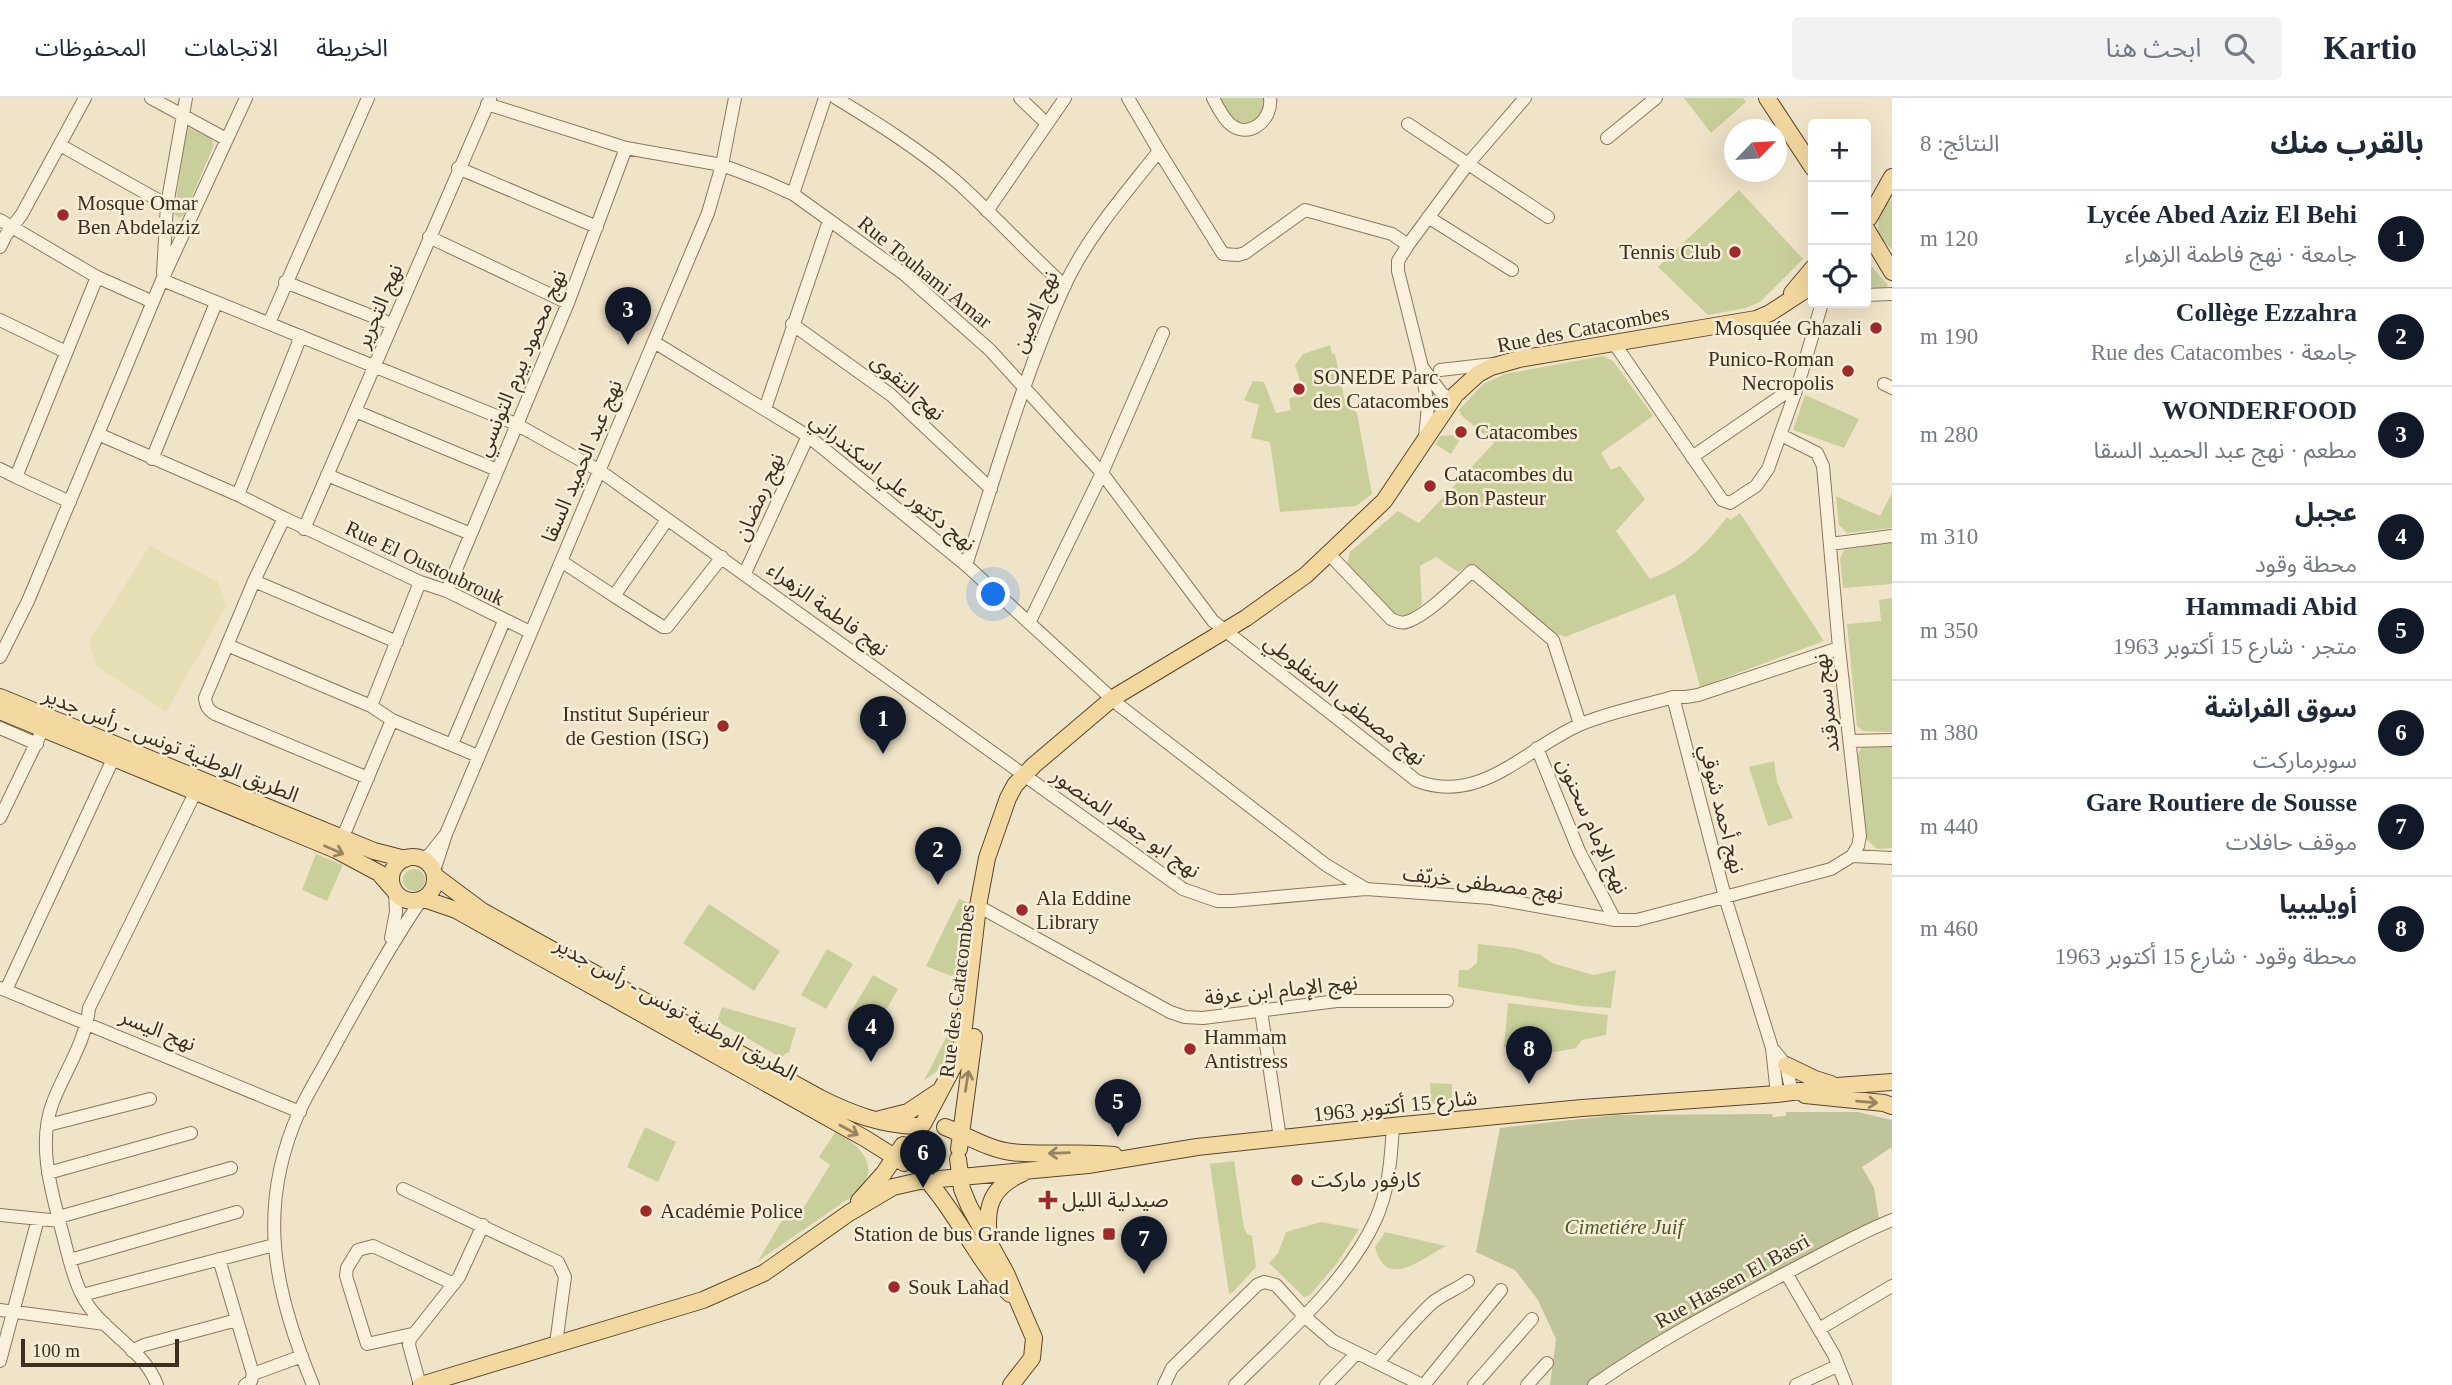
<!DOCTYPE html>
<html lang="ar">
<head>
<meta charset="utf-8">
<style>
	body { margin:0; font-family:"Times New Roman","Noto Sans Arabic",serif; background:#f2f2f3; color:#1f2937; direction:rtl }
	.controls { position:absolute; right:21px; top:21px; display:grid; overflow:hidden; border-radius:7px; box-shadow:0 7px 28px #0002 }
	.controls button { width:63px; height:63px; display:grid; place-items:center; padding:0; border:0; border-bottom:2px solid #e0e1e3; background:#fff; color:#1f2937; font:35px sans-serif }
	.compass { position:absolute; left:1724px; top:21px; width:63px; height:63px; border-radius:50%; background:#fff; box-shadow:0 7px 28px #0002; rotate:65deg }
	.scale { position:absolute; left:21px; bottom:18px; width:158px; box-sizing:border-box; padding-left:7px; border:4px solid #3d2e20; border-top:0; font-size:19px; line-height:24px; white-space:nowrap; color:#3d2e20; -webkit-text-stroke:5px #f7eed8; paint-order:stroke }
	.you { position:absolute; left:994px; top:497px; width:24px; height:24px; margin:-18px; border:5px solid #fff; border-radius:50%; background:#1a73e8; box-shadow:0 0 0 10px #1a73e833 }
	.badge { display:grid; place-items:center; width:46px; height:46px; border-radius:50%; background:#111827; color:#fff; font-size:23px; font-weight:700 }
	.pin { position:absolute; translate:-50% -58px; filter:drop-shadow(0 2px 4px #0008) }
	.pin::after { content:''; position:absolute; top:37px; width:24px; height:21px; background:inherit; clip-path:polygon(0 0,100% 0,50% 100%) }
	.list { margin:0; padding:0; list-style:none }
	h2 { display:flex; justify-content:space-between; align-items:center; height:91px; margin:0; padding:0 28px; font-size:30px }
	h2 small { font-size:23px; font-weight:400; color:#747a83 }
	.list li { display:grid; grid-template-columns:46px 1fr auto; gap:21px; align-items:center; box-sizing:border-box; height:98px; padding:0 28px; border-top:2px solid #e0e1e3 }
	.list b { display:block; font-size:26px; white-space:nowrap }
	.list p { margin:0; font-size:23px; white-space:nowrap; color:#747a83 }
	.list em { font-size:23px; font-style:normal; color:#747a83 }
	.icon { flex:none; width:38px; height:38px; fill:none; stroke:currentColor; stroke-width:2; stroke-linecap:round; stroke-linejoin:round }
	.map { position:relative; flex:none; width:1892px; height:1287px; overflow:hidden; direction:ltr }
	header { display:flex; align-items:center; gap:42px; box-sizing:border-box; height:98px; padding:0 35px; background:#fff; border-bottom:2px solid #e0e1e3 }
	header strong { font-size:33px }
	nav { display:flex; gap:38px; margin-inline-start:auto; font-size:24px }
	.search { width:490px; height:63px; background:#f2f2f3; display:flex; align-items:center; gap:18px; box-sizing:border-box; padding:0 24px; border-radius:7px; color:#747a83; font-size:26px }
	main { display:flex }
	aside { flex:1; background:#fff }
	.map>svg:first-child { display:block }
	.farmland { fill:#e6deb5 }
	.green { fill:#c9cf9b }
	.cemetery { fill:#bfc49a }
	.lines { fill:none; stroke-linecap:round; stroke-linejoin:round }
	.minor-casing { stroke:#8d765c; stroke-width:14 }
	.major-casing { stroke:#5b4430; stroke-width:18 }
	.minor { stroke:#faf1dc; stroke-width:12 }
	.major { stroke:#f3d9a0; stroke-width:16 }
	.oneway { stroke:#988460 }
	.poi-dot { fill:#9e2a2b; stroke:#f7eed8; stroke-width:2.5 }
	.labels { text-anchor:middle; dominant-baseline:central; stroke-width:5; stroke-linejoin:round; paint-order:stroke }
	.poi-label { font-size:21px; fill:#3d2e20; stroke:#f7eed8; text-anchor:start }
	.street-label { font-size:21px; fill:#3d2e20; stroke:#f7eed8 }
	.park-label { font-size:21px; font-style:italic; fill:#4d5a26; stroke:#f7eed8 }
</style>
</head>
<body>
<header>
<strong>Kartio</strong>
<div class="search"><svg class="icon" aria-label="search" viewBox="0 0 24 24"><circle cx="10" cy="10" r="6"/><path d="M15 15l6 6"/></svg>ابحث هنا</div>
<nav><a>الخريطة</a><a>الاتجاهات</a><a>المحفوظات</a></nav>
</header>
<main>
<aside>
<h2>بالقرب منك<small>النتائج: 8</small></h2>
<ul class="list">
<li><span class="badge">1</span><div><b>Lycée Abed Aziz El Behi</b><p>جامعة · نهج فاطمة الزهراء</p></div><em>120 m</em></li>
<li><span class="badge">2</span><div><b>Collège Ezzahra</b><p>جامعة · Rue des Catacombes</p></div><em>190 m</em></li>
<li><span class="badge">3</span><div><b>WONDERFOOD</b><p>مطعم · نهج عبد الحميد السقا</p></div><em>280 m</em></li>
<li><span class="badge">4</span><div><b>عجبل</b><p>محطة وقود</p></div><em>310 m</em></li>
<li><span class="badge">5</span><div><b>Hammadi Abid</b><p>متجر · شارع 15 أكتوبر 1963</p></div><em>350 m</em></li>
<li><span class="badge">6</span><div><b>سوق الفراشة</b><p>سوبرماركت</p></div><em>380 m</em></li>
<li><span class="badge">7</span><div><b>Gare Routiere de Sousse</b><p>موقف حافلات</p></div><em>440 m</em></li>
<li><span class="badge">8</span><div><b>أويليبيا</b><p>محطة وقود · شارع 15 أكتوبر 1963</p></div><em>460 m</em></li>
</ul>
</aside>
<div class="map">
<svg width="1892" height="1287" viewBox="0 0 1892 1287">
	<rect width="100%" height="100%" fill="#f0e4c8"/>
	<path class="farmland" d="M 150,448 L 218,484 L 226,509 L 166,614 L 97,569 L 89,543 Z"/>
	<path class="green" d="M 1219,0 L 1265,0 L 1266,8 L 1257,23 C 1233,29 1231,19 1219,0 Z
		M 1684,0 L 1743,0 L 1746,4 L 1711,35 Z
		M 187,29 L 211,40 L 214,47 L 184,117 L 179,120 L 174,116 Z
		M 1739,92 L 1803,161 L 1760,204 L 1746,210 L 1708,217 L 1658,169 Z
		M 1892,101 L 1892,152 L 1878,137 L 1879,114 Z
		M 1866,162 L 1888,187 L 1886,190 L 1866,190 Z
		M 1330,247 L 1332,256 L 1335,256 L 1344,299 L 1357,315 L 1372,396 L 1356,408 L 1280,414 L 1270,344 L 1251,340 L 1259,307 L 1244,302 L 1253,283 L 1264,284 L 1276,315 L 1291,312 L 1289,301 L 1304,295 L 1295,267 L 1303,256 Z
		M 1603,258 L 1613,263 L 1653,318 L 1601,355 L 1611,372 L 1620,368 L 1645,401 L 1616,433 L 1650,481 C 1686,467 1704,449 1727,419 L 1731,422 L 1740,415 L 1824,543 L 1700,589 L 1675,496 L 1565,539 L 1555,535 L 1471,466 L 1458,474 L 1436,459 L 1420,468 L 1422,506 L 1408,518 L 1395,516 L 1347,467 L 1350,454 L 1398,413 L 1419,425 L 1494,345 L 1461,317 L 1459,312 L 1483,286 L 1505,276 Z
		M 1805,297 L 1859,321 L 1844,350 L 1793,332 Z
		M 1455,337 L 1461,340 L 1451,356 L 1435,346 L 1441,338 Z
		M 1892,395 L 1892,430 L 1847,435 L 1839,427 L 1836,398 L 1880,418 Z
		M 1892,444 L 1892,486 L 1843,490 L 1840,460 L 1844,452 Z
		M 1892,500 L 1892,634 L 1863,633 L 1857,628 L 1847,526 L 1881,523 L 1879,502 Z
		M 1862,649 L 1892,649 L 1892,750 L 1877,751 L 1866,741 L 1858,656 Z
		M 1774,663 L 1777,684 L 1793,720 L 1768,728 L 1749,669 Z
		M 316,756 L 343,767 L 327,803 L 302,792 Z
		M403 782a11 11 0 1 1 22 0a11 11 0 1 1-22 0Z
		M 959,801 L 969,805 L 966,861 L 960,874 L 951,878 L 926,868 Z
		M 709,806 L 780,853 L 754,893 L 683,845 Z
		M 1478,846 L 1514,850 L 1541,857 L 1552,865 L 1593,877 L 1616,872 L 1611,910 L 1581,908 L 1458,889 L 1459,872 L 1468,872 L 1477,865 Z
		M 827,851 L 853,866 L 826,911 L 801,897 Z
		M 873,877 L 898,891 L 872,937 L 846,922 Z
		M 1508,905 L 1608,917 L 1606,937 L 1582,942 L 1576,950 L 1556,954 L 1504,949 Z
		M 722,909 L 796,930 L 789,955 L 786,955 L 782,960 L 720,925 L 718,921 Z
		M 956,912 L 960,912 C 959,942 952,967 924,982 L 947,938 Z
		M 1430,985 L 1452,986 L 1452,1004 L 1431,1006 Z
		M 645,1029 L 676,1044 L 658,1084 L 627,1069 Z
		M 836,1033 C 862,1050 884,1070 854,1097 L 758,1163 L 787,1114 L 801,1114 L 830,1067 L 819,1059 Z
		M912 1054a18 18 0 1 1 36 0a18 18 0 1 1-36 0Z
		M 1234,1063 L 1244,1130 L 1247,1136 L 1252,1138 L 1256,1169 L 1233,1194 L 1229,1196 L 1210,1066 Z
		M 1321,1124 L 1359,1131 L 1338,1164 L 1310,1197 L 1304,1199 L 1269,1165 L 1278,1155 L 1286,1134 Z
		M 1385,1134 L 1446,1148 C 1423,1159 1387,1194 1375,1149 Z"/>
	<path class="cemetery" d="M 1786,1014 L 1858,1014 L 1892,1022 L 1892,1049 L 1862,1069 L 1874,1090 L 1879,1121 L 1832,1144 L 1588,1287 L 1550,1287 L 1556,1241 L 1538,1202 L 1515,1172 L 1476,1154 L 1500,1030 L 1616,1017 L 1772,1016 L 1773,1019 L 1786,1018 Z"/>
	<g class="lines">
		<defs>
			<path id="minor" d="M 151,0 L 226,41
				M 836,0 C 877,25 919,51 956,83 C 993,116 1027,154 1065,188
				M 1020,0 L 1047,26
				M 1213,0 C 1217,8 1222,18 1229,25 C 1248,43 1273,22 1270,0
				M 487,6 L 626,50 L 722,67 L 764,83 L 793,96 L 904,176 L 990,252 L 1102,375 L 1213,523 L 1417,683 C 1481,707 1525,651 1579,627 C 1609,614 1643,608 1673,599 L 1686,599 L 1698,597 L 1839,550
				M 1408,26 L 1548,119
				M 1607,40 L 1656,0
				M 60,47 L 167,107
				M 1159,53 L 1223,156 L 1238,157 L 1245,155 L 1305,112 L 1392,136 L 1408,147
				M 458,70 L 597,129
				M 793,96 L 825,0
				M 987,113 L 1065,0
				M 1428,119 L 1512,172
				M 0,122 L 97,179 L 153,204
				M 429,139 L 568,205
				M 0,149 L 6,137 L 22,116 L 85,0
				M 163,175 L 167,107 L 186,0
				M 162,182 L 246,0
				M 285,184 L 392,226
				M 1866,197 L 1892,196
				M 0,222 L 66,254
				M 269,225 L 368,0
				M 792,226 L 891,297 L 991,391
				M 654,244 L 808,338 L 966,467 L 1120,608 L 1326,767 L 1366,791 L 1491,800 L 1615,822 L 1637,822 L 1831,771 L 1852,758 L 1892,760
				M 1614,245 L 1722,402 L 1730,405 L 1756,388 L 1768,371 L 1798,287 L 1822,205
				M 1440,272 L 1493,266
				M 1422,273 L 1428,308 L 1425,339
				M 1884,286 L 1892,290
				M 1453,300 L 1443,297 L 1422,269 L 1398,173 L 1398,163 L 1408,147 L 1467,67 L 1525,0
				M 765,311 L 829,123
				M 355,313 L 497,372
				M 1781,337 L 1817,355 L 1823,368 L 1839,550 L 1860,738 L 1858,748 L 1852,758
				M 1692,359 L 1797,287
				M 152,361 L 216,205
				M 0,371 L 16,379 L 97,179
				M 327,377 L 471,436
				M 16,379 L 70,404
				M 238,397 L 301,238
				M 284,420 L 238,397 L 98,336 L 162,182 L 516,326 L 600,373 L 1183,791 L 1217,803 L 1232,803 L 1366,791
				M 304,431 L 490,1
				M 1830,446 L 1892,438
				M 1330,457 L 1391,521 C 1396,523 1400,526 1406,524 C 1425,519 1457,487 1472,473 L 1553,542 L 1580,626
				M 561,463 L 614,498 L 667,422
				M 966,467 C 996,376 1024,277 1064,189 C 1087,139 1125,96 1159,53 L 1128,0
				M 745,475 L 808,338
				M 254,483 L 397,544
				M 447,493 L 568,205 L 626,50
				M 614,498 L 663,529 L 667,529 L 722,459
				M 1029,525 L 1102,375 L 1163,235
				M 227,547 L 371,608 L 392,622 L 478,658
				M 0,559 L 28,503 L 98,336
				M 1673,599 L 1725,799 L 1772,950 L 1786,967 L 1792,995
				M 371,608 L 420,484
				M 0,630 L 37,646
				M 1850,643 L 1892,642
				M 452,646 L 504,523
				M 1537,650 L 1579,753 L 1615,822
				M 368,680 L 215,616 C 208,612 206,608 205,600 L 254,483 L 284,420 L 420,484 L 447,493 L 530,534
				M 0,720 L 43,631
				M 446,736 L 708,115 L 722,67 L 735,0
				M 342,741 L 392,622
				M 422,761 L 430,756 L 446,736 L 434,773
				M 978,808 L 1170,914 L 1185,919 L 1203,920 L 1337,903 L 1447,903
				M 391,840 L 396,814 L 395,793
				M 0,890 L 300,1014
				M 6,892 L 114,659
				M 1261,913 L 1280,1040
				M 1772,950 L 1777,996
				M 48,1027 L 150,1001
				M 48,1075 L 191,1035
				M 403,1091 L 558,1164 L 565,1179 L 556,1246
				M 0,1117 L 60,1123
				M 59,1119 L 231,1070
				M 219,1161 L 253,1276 L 302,1258
				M 70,1162 L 237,1114
				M 1786,1175 L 1834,1257 L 1846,1287
				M 82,1197 L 274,1147
				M 0,1212 L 105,1226
				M 1819,1231 L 1892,1188
				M 412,1236 L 367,1246 L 346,1178 L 347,1170 L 358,1152 L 373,1148 L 454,1186
				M 132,1253 L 144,1247 L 237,1222
				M 0,1263 L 38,1121
				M 1378,1264 C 1395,1245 1412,1224 1431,1206 C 1442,1196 1456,1192 1468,1183
				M 157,1287 C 144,1250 99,1232 82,1197 C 73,1180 69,1160 64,1141 C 53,1099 36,1047 53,1004 C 65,973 86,943 89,910 L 196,693
				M 245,1287 L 251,1283 L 253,1276
				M 313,1287 C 274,1193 256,1111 299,1014 C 310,990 325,967 337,944 C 364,895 390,848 421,802
				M 420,1287 L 409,1247 L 410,1241 L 459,1179 L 483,1127
				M 1164,1287 L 1172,1270 L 1257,1187 L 1264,1184 L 1276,1187 L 1304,1218 L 1333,1243 L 1422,1287
				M 1235,1287 C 1283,1239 1346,1185 1375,1123 C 1389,1093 1391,1060 1393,1028
				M 1326,1287 L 1357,1255
				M 1424,1287 L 1501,1192
				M 1474,1287 L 1532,1221
				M 1527,1287 L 1547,1265
				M 1594,1287 C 1655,1244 1720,1210 1786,1175 C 1821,1157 1855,1137 1892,1122
				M 1796,1287 L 1837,1268"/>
			<path id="major" d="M 1767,0 L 1813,70
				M 1869,120 L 1892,79
				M 1867,132 L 1892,174
				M 1792,195 L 1813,170
				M 0,599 L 374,753 L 405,761
				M 0,613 L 336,752 L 379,775 L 393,791
				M391 781a22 22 0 1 1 44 0a22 22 0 1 1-44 0Z
				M 435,778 L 482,813 L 820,1000 C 852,1016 881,1027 917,1028
				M 424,801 L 456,812 L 866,1041 L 904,1065
				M 1786,967 L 1815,981 L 1831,986
				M 1805,997 L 1884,1005 L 1892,1008
				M 880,1021 L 908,1014 L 938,994
				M 923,1026 L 961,954 L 978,808 L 987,760 L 1008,700 L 1015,687 L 1034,667 L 1113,600 L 1246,520 L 1306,477 L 1384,403 L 1456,296 L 1478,276 L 1491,269 L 1519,261 L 1756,221 L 1770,215 L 1813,187
				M 945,1029 C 966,1037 988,1051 1011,1054 C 1045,1058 1080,1053 1114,1057
				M 959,1051 L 974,939
				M 958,1061 L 962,1091 L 969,1108 L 1006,1175 L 1034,1240 L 1032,1260 L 1011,1287
				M 940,1081 L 1088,1067 L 1197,1049 L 1393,1028 L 1582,1010 L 1777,996 L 1837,988 L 1892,984
				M 927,1082 C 959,1118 977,1163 1010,1196
				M 859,1103 L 884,1075 L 903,1047
				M 989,1141 C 985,1108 991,1089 1023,1075
				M 421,1287 L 703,1202 L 764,1175 L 849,1115 L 893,1089 L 924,1082"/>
		</defs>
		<use href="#minor" class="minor-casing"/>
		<use href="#major" class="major-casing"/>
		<use href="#minor" class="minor"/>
		<use href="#major" class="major"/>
	</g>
	<defs><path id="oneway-shaft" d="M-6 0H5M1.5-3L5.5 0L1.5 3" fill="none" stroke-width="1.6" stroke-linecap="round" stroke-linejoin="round" transform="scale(1.75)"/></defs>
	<g class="oneway">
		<use href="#oneway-shaft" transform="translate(334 752) rotate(24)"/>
		<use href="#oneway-shaft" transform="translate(967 983) rotate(-81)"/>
		<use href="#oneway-shaft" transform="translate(1867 1004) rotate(5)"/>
		<use href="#oneway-shaft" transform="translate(849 1032) rotate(29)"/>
		<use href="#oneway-shaft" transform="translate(1059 1055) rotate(178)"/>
	</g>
	<g class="poi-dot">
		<circle cx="63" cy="117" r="7"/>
		<circle cx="1735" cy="154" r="7"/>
		<circle cx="1876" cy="230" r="7"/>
		<circle cx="1848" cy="273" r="7"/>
		<circle cx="1299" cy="291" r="7"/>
		<circle cx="1461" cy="334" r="7"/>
		<circle cx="1430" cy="388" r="7"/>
		<circle cx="723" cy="628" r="7"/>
		<circle cx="1022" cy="812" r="7"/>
		<circle cx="1190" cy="951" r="7"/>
		<circle cx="1297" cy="1082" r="7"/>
		<path d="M1044.5 1091.5h7v7h7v7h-7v7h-7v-7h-7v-7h7z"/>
		<circle cx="646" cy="1113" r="7"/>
		<rect x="1102" y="1129" width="14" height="14" rx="3.5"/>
		<circle cx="894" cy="1189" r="7"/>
	</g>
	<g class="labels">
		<g class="poi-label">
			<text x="77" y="105">Mosque Omar<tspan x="77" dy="24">Ben Abdelaziz</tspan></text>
			<text x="1721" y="154" text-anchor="end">Tennis Club</text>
			<text x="1862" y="230" text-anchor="end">Mosquée Ghazali</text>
			<text x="1834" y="261" text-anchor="end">Punico-Roman<tspan x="1834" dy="24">Necropolis</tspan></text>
			<text x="1313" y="279">SONEDE Parc<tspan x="1313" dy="24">des Catacombes</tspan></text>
			<text x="1475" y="334">Catacombes</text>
			<text x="1444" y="376">Catacombes du<tspan x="1444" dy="24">Bon Pasteur</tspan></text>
			<text x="709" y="616" text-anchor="end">Institut Supérieur<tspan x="709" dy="24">de Gestion (ISG)</tspan></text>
			<text x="1036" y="800">Ala Eddine<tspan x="1036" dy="24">Library</tspan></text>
			<text x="1204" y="939">Hammam<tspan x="1204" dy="24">Antistress</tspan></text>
			<text x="1311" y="1082">كارفور ماركت</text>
			<text x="1062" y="1102">صيدلية الليل</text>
			<text x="660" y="1113">Académie Police</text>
			<text x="1095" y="1136" text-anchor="end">Station de bus Grande lignes</text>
			<text x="908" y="1189">Souk Lahad</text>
		</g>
		<g class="street-label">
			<text transform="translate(925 174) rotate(39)">Rue Touhami Amar</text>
			<text transform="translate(379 208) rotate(-67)">نهج التحرير</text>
			<text transform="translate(1035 214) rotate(-67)">نهج الامين</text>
			<text transform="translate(1583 231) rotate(-11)">Rue des Catacombes</text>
			<text transform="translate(521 265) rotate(-67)">نهج محمود بيرم التونسي</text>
			<text transform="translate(908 289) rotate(41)">نهج التقوى</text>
			<text transform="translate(582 363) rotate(-67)">نهج عبد الحميد السقا</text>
			<text transform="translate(893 384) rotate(39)">نهج دكتور علي اسكندراني</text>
			<text transform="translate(759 399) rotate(-66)">نهج رمضان</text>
			<text transform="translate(425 465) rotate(25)">Rue El Oustoubrouk</text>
			<text transform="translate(828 511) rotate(36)">نهج فاطمة الزهراء</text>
			<text transform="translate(1345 602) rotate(38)">نهج مصطفى المنفلوطي</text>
			<text transform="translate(1826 605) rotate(-97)">نهج سمرقند</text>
			<text transform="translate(171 647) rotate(22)">الطريق الوطنية تونس - رأس جدير</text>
			<text transform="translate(1722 711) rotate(76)">نهج أحمد شوقي</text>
			<text transform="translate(1126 725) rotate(35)">نهج ابو جعفر المنصور</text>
			<text transform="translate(1593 728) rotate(66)">نهج الإمام سحنون</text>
			<text transform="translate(1483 785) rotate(7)">نهج مصطفى خريّف</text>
			<text transform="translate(1281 892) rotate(-6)">نهج الإمام ابن عرفة</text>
			<text transform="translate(957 893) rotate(-83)">Rue des Catacombes</text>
			<text transform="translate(676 911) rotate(29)">الطريق الوطنية تونس - رأس جدير</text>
			<text transform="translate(158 932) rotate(22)">نهج اليسر</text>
			<text transform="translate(1395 1008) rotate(-6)">شارع 15 أكتوبر 1963</text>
			<text transform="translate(1732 1183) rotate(-29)">Rue Hassen El Basri</text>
		</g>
		<g class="park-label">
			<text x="1624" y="1129">Cimetiére Juif</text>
		</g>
	</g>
</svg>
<div class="controls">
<button>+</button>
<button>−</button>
<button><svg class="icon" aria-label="locate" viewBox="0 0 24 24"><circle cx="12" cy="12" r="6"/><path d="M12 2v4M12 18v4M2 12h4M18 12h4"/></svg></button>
</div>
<svg class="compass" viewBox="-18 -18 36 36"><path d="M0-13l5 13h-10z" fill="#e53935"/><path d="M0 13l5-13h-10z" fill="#747a83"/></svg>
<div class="scale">100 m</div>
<div class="you"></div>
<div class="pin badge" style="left:883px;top:656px">1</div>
<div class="pin badge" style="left:938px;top:787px">2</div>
<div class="pin badge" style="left:628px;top:247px">3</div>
<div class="pin badge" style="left:871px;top:964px">4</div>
<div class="pin badge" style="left:1118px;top:1039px">5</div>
<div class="pin badge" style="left:923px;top:1090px">6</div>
<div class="pin badge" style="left:1144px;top:1176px">7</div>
<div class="pin badge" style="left:1529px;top:986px">8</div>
</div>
</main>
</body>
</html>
